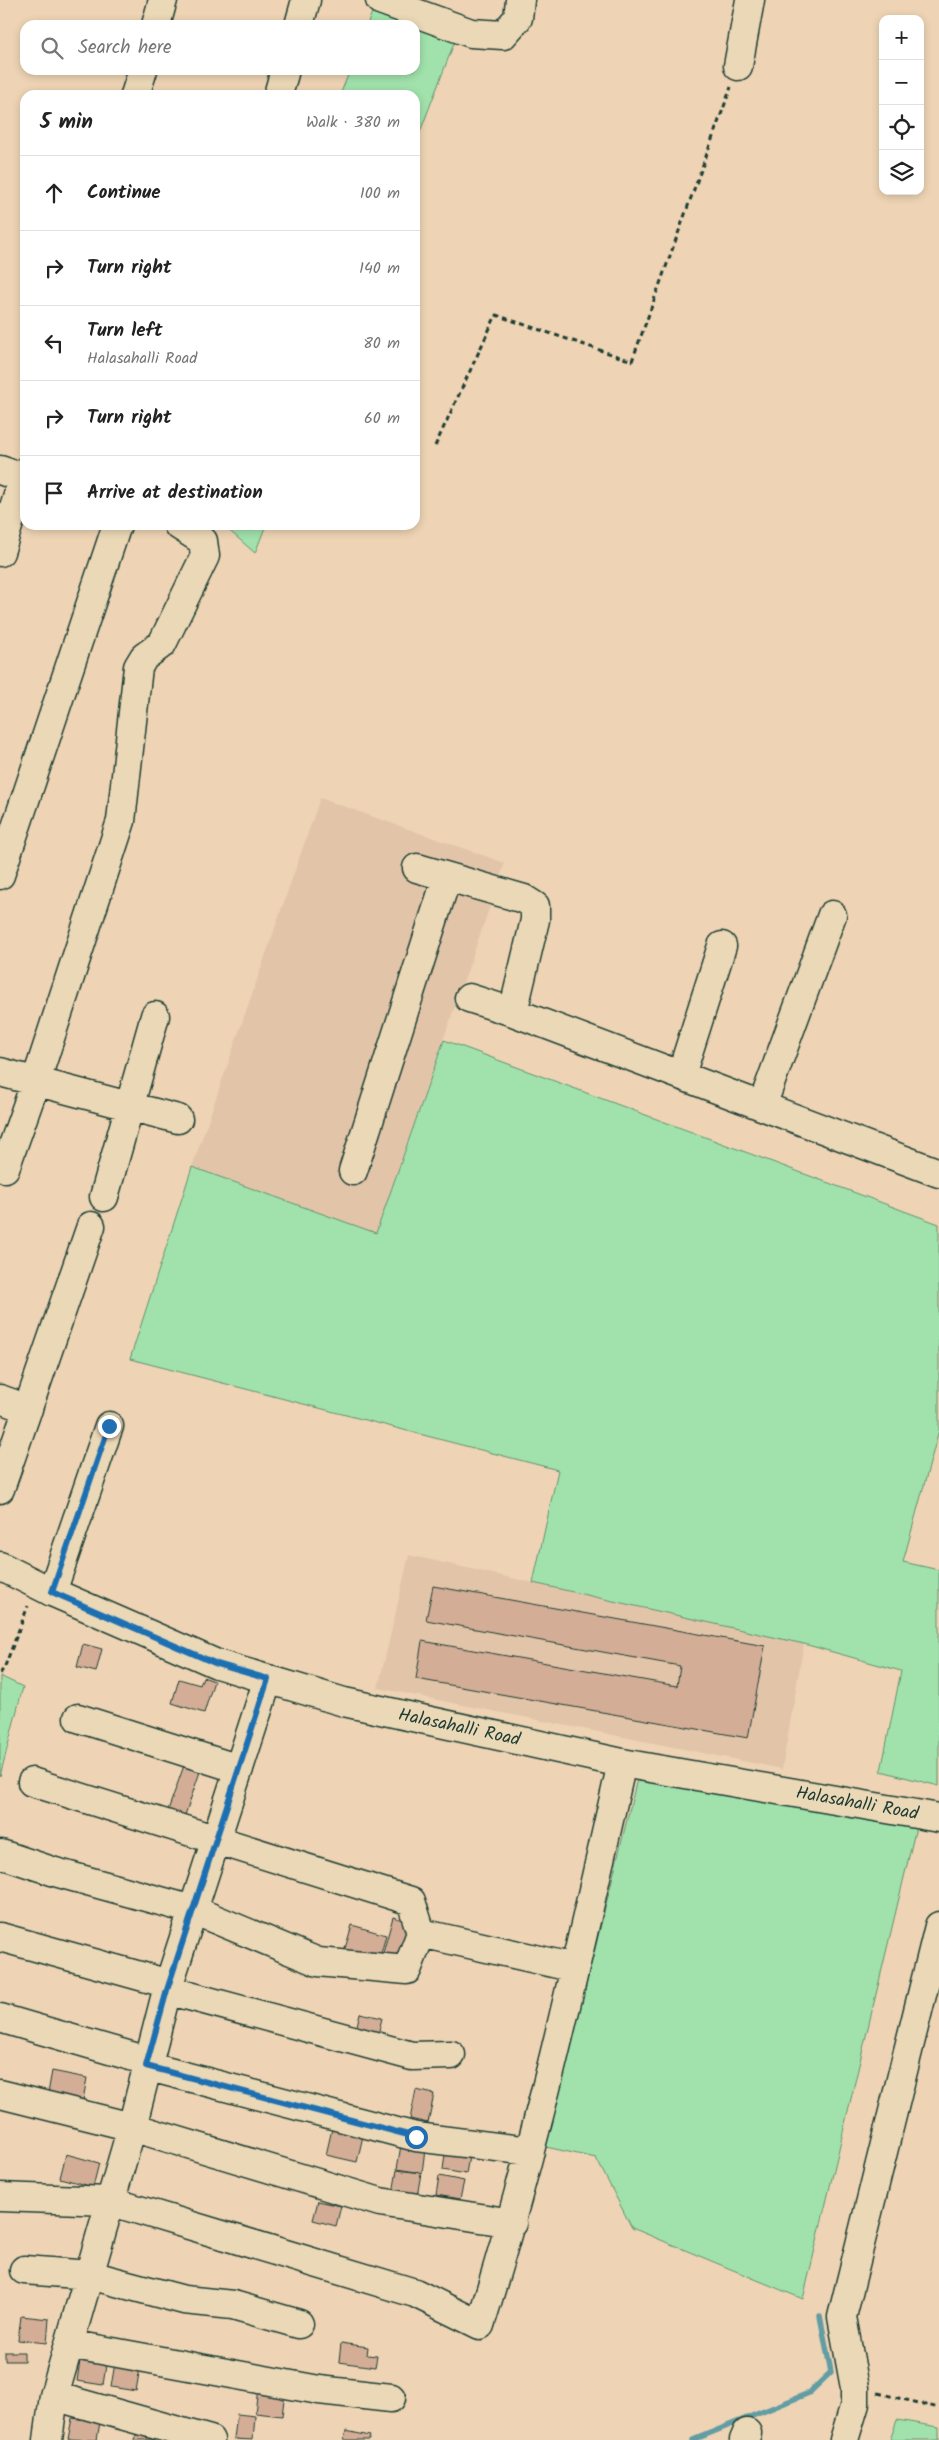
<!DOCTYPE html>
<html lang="en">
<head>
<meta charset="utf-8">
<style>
	body { margin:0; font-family:Kalam,sans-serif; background:#f6f6f6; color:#222 }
	.controls { position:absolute; right:15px; top:15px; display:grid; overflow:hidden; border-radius:10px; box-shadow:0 2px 8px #0003 }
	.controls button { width:45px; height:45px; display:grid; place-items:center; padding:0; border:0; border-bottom:1px solid #e0e0e0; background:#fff; color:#222; font:25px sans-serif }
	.stop { position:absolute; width:15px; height:15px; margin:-11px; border:4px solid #1f6fb2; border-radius:50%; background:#fff }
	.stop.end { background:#1f6fb2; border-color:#fff; box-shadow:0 1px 5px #0008 }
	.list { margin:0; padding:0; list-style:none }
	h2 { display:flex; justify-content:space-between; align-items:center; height:65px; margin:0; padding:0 20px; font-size:21px }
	h2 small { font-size:16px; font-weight:400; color:#767676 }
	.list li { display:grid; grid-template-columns:32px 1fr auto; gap:15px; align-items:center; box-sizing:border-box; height:75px; padding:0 20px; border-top:1px solid #e0e0e0 }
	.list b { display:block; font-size:19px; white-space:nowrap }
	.list p { margin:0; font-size:16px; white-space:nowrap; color:#767676 }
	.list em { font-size:16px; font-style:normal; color:#767676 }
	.icon { flex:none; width:28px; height:28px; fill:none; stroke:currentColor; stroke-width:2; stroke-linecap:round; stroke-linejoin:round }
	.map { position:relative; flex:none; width:939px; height:2440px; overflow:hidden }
	.search { position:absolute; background:#fff; box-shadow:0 2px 8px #0003; left:20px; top:20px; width:400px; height:55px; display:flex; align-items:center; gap:12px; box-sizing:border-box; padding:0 18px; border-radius:15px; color:#767676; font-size:19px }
	.panel { position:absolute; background:#fff; box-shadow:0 2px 8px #0003; left:20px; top:90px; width:400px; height:440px; border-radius:15px }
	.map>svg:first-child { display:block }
	.built { fill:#e2c5a9 }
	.green { fill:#a1e2ac; stroke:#609070 }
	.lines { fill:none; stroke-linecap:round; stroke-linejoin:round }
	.stream { stroke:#629da4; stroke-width:5.5 }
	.building { fill:#d3ad96; stroke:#1f3d34 }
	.minor-casing { stroke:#1f3d34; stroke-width:31 }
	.major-casing { stroke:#1f3d34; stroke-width:31 }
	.path { stroke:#1f3d34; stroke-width:3; stroke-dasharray:5 4; stroke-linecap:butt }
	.minor { stroke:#ebd8b6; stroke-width:28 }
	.major { stroke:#ebd8b6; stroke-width:28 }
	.route { stroke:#1f6fb2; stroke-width:6 }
	.labels { text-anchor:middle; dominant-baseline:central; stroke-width:4.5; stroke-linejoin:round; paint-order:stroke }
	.street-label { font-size:18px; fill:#1f3d34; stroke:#ebd8b6 }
</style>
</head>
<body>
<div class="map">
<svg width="939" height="2440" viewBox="0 0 939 2440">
	<rect width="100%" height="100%" fill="#eed4b4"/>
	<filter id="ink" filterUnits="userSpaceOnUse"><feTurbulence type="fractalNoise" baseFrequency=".02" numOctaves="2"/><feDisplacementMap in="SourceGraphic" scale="10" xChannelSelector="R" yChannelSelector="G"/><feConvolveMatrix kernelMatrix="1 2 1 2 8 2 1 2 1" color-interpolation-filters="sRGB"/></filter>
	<g filter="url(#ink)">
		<path class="built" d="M 320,798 L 505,863 L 376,1233 L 192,1167 Z
			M 409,1555 L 804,1644 L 782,1769 L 378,1688 Z"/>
		<path class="green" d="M 373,10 L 456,38 L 415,145 L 415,95 L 340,95 L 350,70 L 415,70 L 415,25 L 367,25 Z
			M 223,525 L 266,525 L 255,553 Z
			M 444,1040 L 939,1224 L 939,1430 L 903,1562 L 939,1570 L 939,1786 L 881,1771 L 901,1671 L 804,1644 L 533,1583 L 558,1470 L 130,1359 L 192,1167 L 376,1233 Z
			M 0,1676 L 23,1687 L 0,1776 Z
			M 639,1771 L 917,1823 L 803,2299 L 632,2228 L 596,2158 L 546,2147 Z
			M 897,2420 L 939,2427 L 939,2440 L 890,2440 Z"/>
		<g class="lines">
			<path class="stream" d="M 693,2440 L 809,2393 L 831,2372 L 820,2316"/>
		</g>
		<path class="building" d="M 433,1586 L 765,1646 L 748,1738 L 416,1679 L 422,1641 L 677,1686 L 680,1666 L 426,1620 Z
			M 83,1644 L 102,1649 L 96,1672 L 77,1667 Z
			M 203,1677 L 214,1681 L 204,1713 L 172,1703 L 179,1679 L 200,1685 Z
			M 186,1760 L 202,1766 L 184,1818 L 167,1813 Z
			M 393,1917 L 409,1922 L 397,1964 L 381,1960 Z
			M 352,1925 L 386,1935 L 379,1961 L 344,1952 Z
			M 360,2013 L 382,2018 L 377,2039 L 355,2034 Z
			M 52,2071 L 87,2078 L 83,2100 L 48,2093 Z
			M 416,2090 L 434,2094 L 428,2123 L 410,2119 Z
			M 332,2129 L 363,2136 L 357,2162 L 326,2155 Z
			M 401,2145 L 425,2149 L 422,2173 L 397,2169 Z
			M 446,2146 L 470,2150 L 466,2174 L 443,2170 Z
			M 66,2154 L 99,2163 L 93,2187 L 60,2178 Z
			M 397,2170 L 421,2173 L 417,2197 L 393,2193 Z
			M 439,2176 L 464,2181 L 460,2199 L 436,2195 Z
			M 318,2201 L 341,2206 L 336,2226 L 313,2220 Z
			M 21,2316 L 49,2319 L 47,2343 L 18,2340 Z
			M 341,2343 L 368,2347 L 367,2355 L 377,2356 L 375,2367 L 339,2362 Z
			M 5,2352 L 24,2352 L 24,2361 L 5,2361 Z
			M 80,2361 L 106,2365 L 103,2385 L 77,2381 Z
			M 115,2363 L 140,2367 L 136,2391 L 111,2387 Z
			M 258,2388 L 285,2391 L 282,2416 L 255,2413 Z
			M 237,2414 L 255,2416 L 253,2440 L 234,2439 Z
			M 72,2418 L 100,2422 L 97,2440 L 68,2439 Z
			M 346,2431 L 370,2436 L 369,2440 L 344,2440 Z
			M 137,2432 L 156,2435 L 155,2440 L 135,2440 Z"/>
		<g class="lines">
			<defs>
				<path id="minor" d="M 380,0 L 471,33 L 503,35 L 518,18 L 520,0
					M 156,25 L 163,0
					M 299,25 L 306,0
					M 738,66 L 750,0
					M 135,95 L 143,70
					M 278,95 L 285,70
					M 0,470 L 23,478
					M 0,552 L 25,472
					M 417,868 L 524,899 L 535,906 L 535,920 L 513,1012
					M 0,875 L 117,525
					M 469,998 L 513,1012 L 939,1173
					M 0,1072 L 178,1119
					M 681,1075 L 722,946
					M 762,1106 L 832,915
					M 5,1168 L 36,1081 L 121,821 L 138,667 L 144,657 L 162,644 L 205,556 L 203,541 L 178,525
					M 353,1171 L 447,877
					M 104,1197 L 155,1016
					M 0,1399 L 28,1409
					M 0,1489 L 91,1226
					M 52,1592 L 109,1426
					M 78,1718 L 239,1769
					M 1,1854 L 55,1872 L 193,1910 L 318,1962 L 407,1970 L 421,1933 L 411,1901 L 32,1782
					M 421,1933 L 575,1968
					M 0,1937 L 169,1984
					M 167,1990 L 412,2056 L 451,2055
					M 0,2018 L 148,2061
					M 146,2066 L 416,2137 L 530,2151
					M 0,2094 L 132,2127 L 380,2202 L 512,2223
					M 0,2197 L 109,2201 L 415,2293 L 480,2325 C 538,2140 579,1951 622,1763
					M 24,2270 L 90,2275 L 184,2300 L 233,2305 L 299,2324
					M 69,2344 L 319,2390 L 391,2398
					M 54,2396 L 210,2440
					M 48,2440 L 54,2396 L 132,2127 L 167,1990 L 268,1679
					M 744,2440 L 747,2433
					M 844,2440 L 855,2404 L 855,2388 L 842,2317 L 939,1926"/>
				<path id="major" d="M 0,1566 L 52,1592 L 217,1664 L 344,1702 L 622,1763 L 939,1818"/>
			</defs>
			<use href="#minor" class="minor-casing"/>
			<use href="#major" class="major-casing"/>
			<path class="path" d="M 435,446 L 496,315 L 632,361 L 731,87
				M 0,1674 L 5,1666 L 28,1606
				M 878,2393 L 939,2408"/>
			<use href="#minor" class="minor"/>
			<use href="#major" class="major"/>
		</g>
	</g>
	<g class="lines" filter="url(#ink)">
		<path class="route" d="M 109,1426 L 52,1592 L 217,1664 L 268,1679 L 167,1990 L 146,2066 L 416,2137"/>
	</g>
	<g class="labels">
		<g class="street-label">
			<text transform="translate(459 1728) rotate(12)">Halasahalli Road</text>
			<text transform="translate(857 1804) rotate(10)">Halasahalli Road</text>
		</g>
	</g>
</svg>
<div class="controls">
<button>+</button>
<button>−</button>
<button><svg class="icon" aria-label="locate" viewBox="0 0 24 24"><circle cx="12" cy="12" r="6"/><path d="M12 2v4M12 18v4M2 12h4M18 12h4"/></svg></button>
<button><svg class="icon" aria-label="layers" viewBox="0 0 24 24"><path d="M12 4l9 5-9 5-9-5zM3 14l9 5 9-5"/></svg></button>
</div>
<div class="stop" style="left:416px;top:2137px"></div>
<div class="stop end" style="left:109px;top:1426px"></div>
<div class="search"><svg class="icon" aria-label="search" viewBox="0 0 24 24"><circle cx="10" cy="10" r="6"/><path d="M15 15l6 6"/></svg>Search here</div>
<section class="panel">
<h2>5 min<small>Walk · 380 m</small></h2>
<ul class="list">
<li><svg class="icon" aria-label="ahead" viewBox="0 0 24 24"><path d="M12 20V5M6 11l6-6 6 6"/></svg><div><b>Continue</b></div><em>100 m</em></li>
<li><svg class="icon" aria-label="right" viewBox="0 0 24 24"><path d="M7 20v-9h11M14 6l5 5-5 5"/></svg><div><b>Turn right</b></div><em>140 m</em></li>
<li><svg class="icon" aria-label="left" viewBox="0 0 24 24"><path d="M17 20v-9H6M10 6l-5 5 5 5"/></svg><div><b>Turn left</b><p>Halasahalli Road</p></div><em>80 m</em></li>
<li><svg class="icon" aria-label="right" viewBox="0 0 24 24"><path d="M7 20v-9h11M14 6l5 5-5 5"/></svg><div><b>Turn right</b></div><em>60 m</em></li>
<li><svg class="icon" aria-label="arrive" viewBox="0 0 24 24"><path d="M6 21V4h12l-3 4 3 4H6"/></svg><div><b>Arrive at destination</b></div></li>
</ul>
</section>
</div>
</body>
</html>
